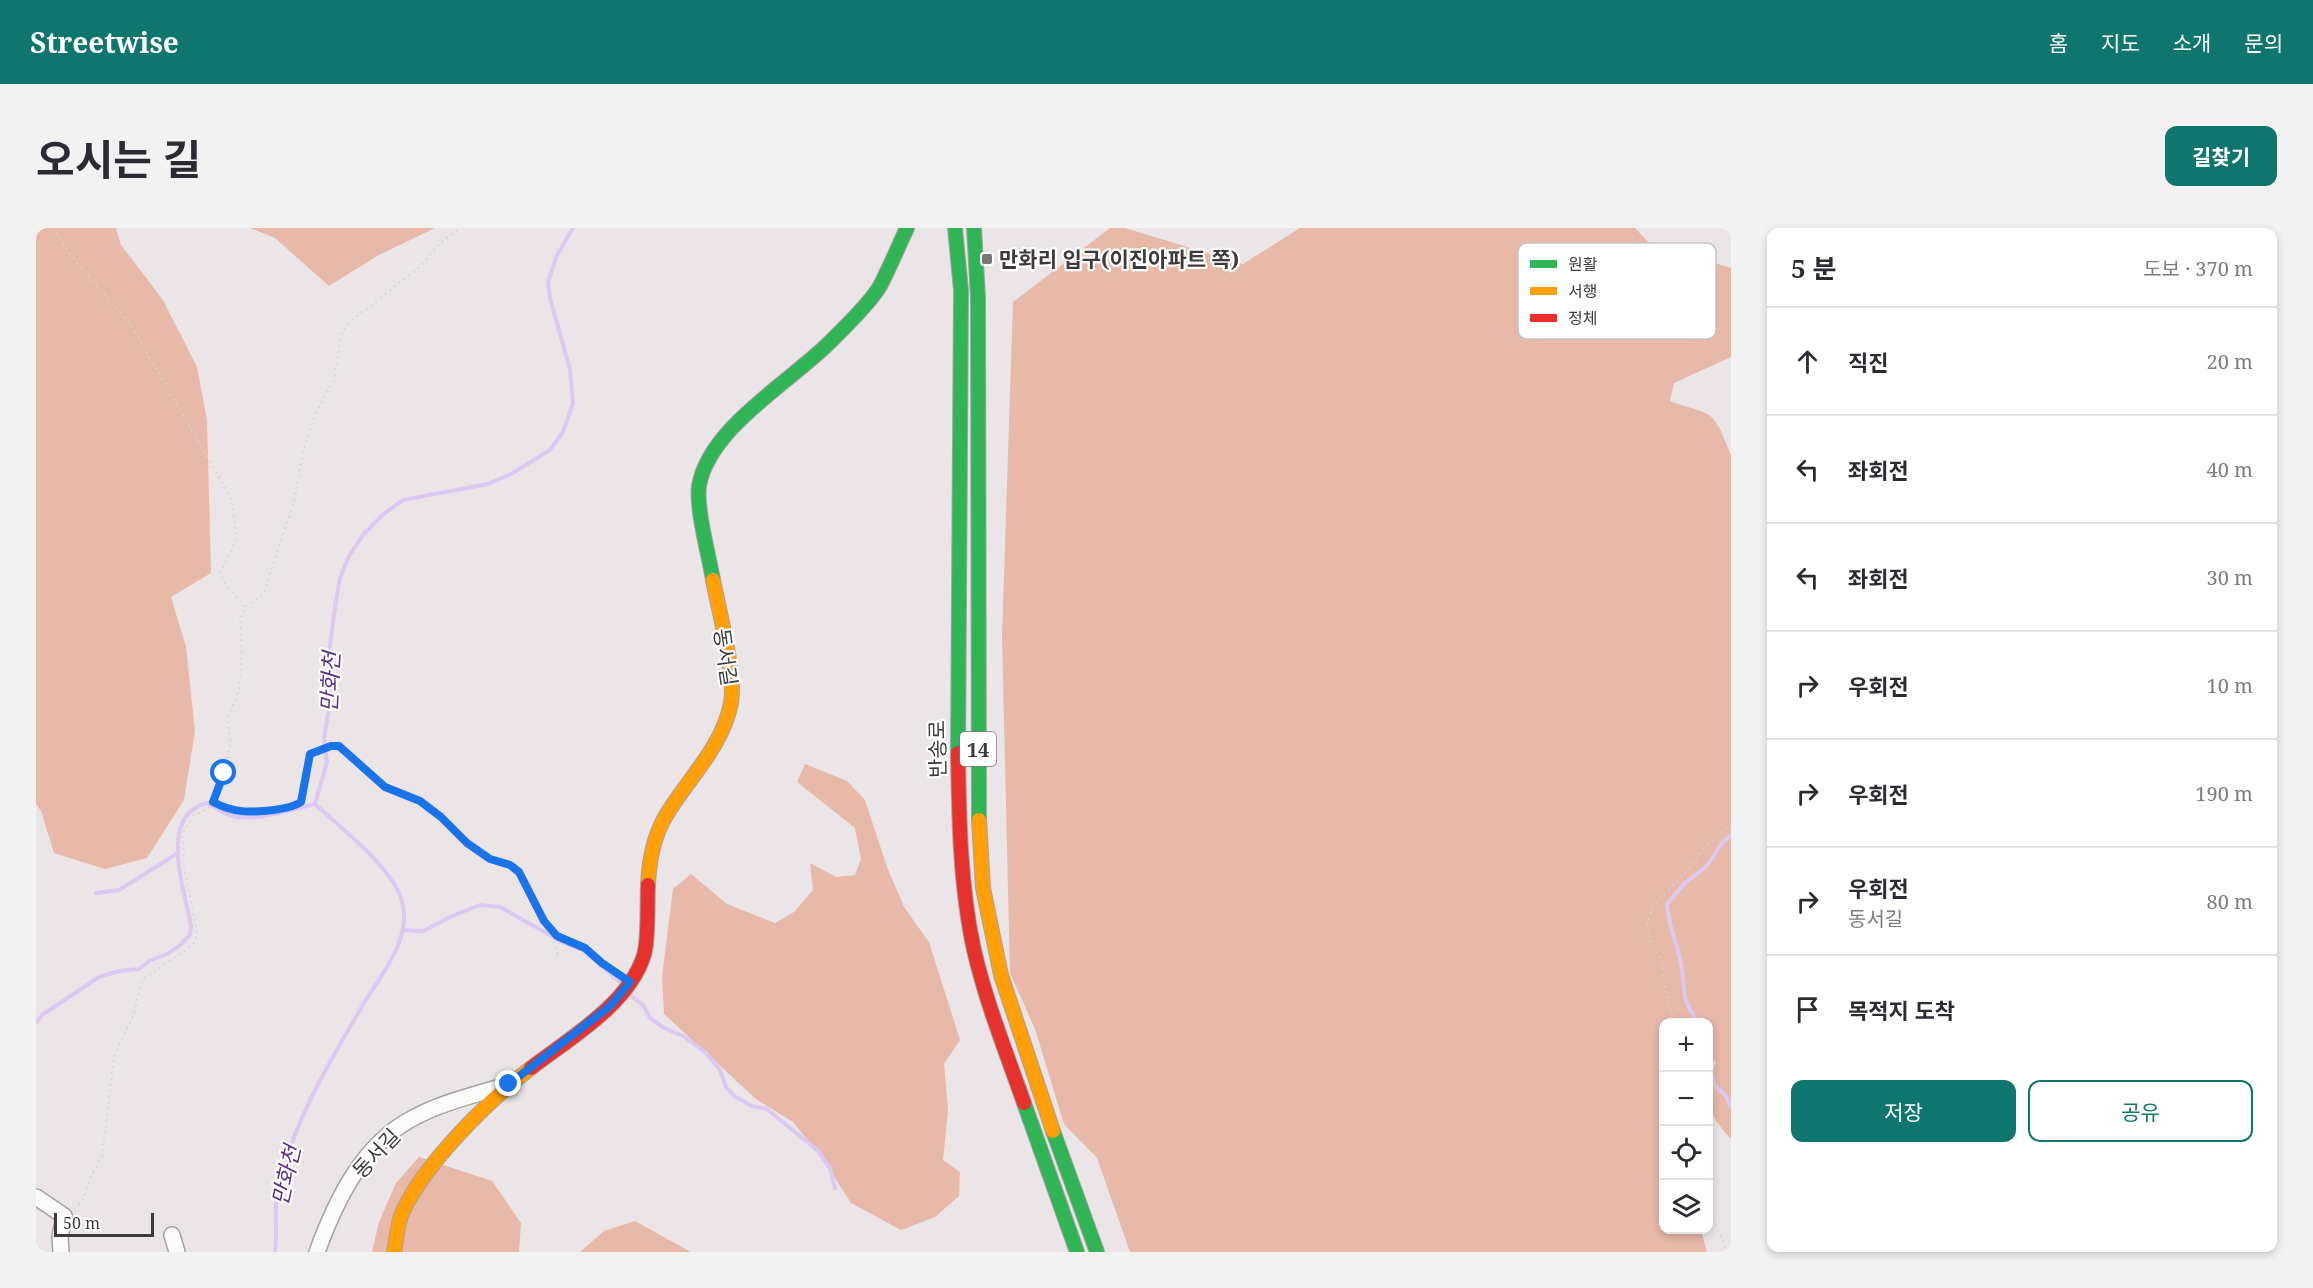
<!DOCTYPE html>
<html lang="ko">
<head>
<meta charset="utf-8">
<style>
	body { margin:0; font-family:"Noto Serif","Noto Sans KR",serif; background:#f2f2f3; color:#2b2b33 }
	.controls { position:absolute; right:18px; bottom:18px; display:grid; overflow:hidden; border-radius:12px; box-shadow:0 3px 9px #0003 }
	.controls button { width:54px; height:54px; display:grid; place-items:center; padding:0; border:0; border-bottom:2px solid #e1e1e2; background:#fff; color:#2b2b33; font:30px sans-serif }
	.scale { position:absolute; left:18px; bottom:15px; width:100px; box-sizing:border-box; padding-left:6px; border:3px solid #3e3a3b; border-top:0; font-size:16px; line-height:21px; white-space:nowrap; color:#3e3a3b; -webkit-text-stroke:4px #fff; paint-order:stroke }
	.stop { position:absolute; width:18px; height:18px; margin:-14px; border:4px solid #1a73e8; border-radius:50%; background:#fff }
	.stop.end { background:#1a73e8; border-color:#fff; box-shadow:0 2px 6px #0008 }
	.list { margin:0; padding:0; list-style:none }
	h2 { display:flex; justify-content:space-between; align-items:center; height:78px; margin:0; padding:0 24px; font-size:26px }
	h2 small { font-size:20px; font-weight:400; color:#7c7c81 }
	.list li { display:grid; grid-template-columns:39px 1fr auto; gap:18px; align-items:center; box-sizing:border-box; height:108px; padding:0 24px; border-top:2px solid #e1e1e2 }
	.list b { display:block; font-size:22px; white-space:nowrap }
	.list p { margin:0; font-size:20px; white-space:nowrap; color:#7c7c81 }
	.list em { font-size:20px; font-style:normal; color:#7c7c81 }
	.actions { display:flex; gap:12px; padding:18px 24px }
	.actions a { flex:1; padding:14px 0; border:2px solid #0f766e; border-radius:12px; text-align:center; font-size:21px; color:#0f766e }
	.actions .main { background:#0f766e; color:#fff }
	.icon { flex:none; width:33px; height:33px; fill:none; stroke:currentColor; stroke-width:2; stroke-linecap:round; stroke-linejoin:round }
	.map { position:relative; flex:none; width:1695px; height:1024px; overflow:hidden; border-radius:12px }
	header { display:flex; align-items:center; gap:36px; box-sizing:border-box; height:84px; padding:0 30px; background:#0f766e; color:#fff }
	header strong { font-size:28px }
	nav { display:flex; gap:33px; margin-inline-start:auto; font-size:21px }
	.intro { display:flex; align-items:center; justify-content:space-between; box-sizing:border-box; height:144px; padding:0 36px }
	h1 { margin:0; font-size:42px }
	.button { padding:15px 27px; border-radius:12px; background:#0f766e; color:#fff; font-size:21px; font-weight:700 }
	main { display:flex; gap:36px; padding:0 36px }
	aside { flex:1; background:#fff; border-radius:12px; box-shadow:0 3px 9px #0003 }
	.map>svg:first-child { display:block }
	.forest { fill:#e8b8a9 }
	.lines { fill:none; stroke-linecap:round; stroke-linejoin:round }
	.stream { stroke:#dcc8f2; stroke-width:4 }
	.street-casing { stroke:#a6a2a4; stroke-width:18 }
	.fast-casing { stroke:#a6a2a4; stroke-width:16 }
	.slow-casing { stroke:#a6a2a4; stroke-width:16 }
	.jam-casing { stroke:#a6a2a4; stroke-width:16 }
	.path { stroke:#d4d3d4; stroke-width:2; stroke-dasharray:1.5 4.5; stroke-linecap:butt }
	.street { stroke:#fcfbfc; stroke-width:15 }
	.fast { stroke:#30b455; stroke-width:14 }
	.slow { stroke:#ff9f0a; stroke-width:14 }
	.jam { stroke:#e5322d; stroke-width:14 }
	.route { stroke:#1a73e8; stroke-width:8 }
	.poi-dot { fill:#7b7678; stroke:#fff; stroke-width:2 }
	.labels { text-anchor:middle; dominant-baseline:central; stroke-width:4.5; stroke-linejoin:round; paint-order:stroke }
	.shield { fill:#fff; stroke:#787576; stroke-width:1.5 }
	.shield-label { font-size:20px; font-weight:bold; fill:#3e3a3b }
	.poi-label { font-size:21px; font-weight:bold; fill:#3e3a3b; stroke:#fff; text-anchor:start }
	.street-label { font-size:21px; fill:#3e3a3b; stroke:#fff }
	.water-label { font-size:22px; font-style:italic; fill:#5c3185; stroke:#fff }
	.key { fill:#fff; stroke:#c5c4c4; stroke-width:1.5 }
	.key-label { font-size:16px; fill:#3e3a3b }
</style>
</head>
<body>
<header>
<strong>Streetwise</strong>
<nav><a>홈</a><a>지도</a><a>소개</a><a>문의</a></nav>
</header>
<div class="intro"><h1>오시는 길</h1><a class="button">길찾기</a></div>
<main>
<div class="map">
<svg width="1695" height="1024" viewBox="0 0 1695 1024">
	<rect width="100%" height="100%" fill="#ebe5e8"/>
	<path class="forest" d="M 0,0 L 80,0 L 85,17 L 127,72 L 161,139 L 171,192 L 175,345 L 135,369 L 150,419 L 159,503 L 148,572 L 111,630 L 69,641 L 18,625 L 5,583 L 0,576 Z
		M 214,0 L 399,0 L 341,28 L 293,58 L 239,10 Z
		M 1074,0 L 1089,0 L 1207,36 L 1264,0 L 1599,0 L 1612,14 L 1695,40 L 1695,129 L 1638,155 L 1634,173 C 1679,189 1676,179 1695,227 L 1695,911 C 1668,882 1668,870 1680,833 L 1673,835 L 1672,794 L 1628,794 L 1628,1002 L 1665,1002 L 1671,1024 L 1094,1024 L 1061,930 L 1028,896 L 999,801 L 974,745 L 966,409 L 977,74 Z
		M 769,536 L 811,553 L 829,572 L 851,639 L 868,679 L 893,714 L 924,812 L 908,836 L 912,882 L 907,932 L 924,944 L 923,968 L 899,989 L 865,1002 L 815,975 L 788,933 L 757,894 L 721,872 L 628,786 L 626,749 L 637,661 L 655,646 L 691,676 L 739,695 L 758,684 L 777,662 L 774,635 L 800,649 L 819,647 L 825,631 L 819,600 L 761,554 Z
		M 383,929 L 456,953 L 485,995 L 483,1024 L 336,1024 L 343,994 L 360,955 Z
		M 599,993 L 655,1024 L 544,1024 L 568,1003 Z"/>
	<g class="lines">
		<path class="stream" d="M 60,665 L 83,662 L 142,625
			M 368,702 L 387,703 L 416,688 L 444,677 L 464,679 L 530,716 L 547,722 L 584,754
			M 594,767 L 607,777 L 614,790 L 628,800 L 647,808 L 670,825 L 684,842 L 690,859 L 698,868 L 716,878 L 731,881 L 782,923 L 794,940 L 799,960
			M 1659,794 C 1659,785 1653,782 1650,773 C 1648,768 1647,744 1645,736 C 1641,715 1632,697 1631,676 L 1649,655 L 1671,638 L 1686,615 L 1695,607
			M 0,795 L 6,787 L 63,749 L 83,743 L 103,741 L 113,733 L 131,726 L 143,718 L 154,707 L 155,698 C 149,663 121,587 171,575 C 178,579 186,584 193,587 C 220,595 253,582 279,576
			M 1672,836 L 1679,858 L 1690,868 L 1695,879
			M 239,1024 C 242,1003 237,981 242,961 C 257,895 291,838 325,780 C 343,749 377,712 366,673 C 357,640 305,600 279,576 L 291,534 L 288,510 L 294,473 L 294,417 L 300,372 L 304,350 L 313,328 L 327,307 L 346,287 L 367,272 L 452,256 L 475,246 L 514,222 L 527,204 L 537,175 L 534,142 L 514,70 L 512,54 L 521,27 L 537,0"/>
		<defs>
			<path id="street" d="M 0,969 L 28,988 L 24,1009 L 25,1024
				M 136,1007 L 141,1024
				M 281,1024 C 300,972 327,915 379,889 C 407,874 440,867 470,857"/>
			<path id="fast" d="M 919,0 L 925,62 L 922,525
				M 938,0 L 942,69 L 943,592
				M 677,352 C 673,327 660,282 663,258 C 673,198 760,151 799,109 C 813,95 834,75 844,58 C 854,39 862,19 871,0
				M 988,875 L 1041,1024
				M 1017,903 L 1061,1024"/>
			<path id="slow" d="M 943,592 L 947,660 L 965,747 L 1017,903
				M 612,657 C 613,634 617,611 628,591 C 650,552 686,521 695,475 C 700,447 683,383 677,352
				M 358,1024 C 361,1011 361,995 367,983 C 390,934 452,873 495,840"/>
			<path id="jam" d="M 922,525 C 923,590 924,658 938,722 C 950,774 970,824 988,875
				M 495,840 C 534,810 593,776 608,727 C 613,710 611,676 612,657"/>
		</defs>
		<use href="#street" class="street-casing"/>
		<use href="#fast" class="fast-casing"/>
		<use href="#slow" class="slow-casing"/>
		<use href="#jam" class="jam-casing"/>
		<path class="path" d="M 17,0 L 40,34 L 95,97 L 196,272 L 200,307 L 196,322 L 184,344 L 187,353 L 209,379
			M 177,574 C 183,577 189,580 195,581 C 211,586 251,583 265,574 L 274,526 L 295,518 L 303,518 L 349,559 L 384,573 L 405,589 L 431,615 L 454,631 L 474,637 L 483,644 L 508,693 L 521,708 L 549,720 L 579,744
			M 520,709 L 517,711 L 522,728
			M 1638,794 L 1629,761 L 1626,733 L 1613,711 L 1611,695 L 1617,678 L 1654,640 L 1668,620 L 1695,596
			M 1672,980 L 1688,1015 L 1690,1024
			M 38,981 L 46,974 L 55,948 L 66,929 L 78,828 L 98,786 L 104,758 L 107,751 L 150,722 L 158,715 L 161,705 L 148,638 L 147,605 L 157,588 L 173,580 L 180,571 L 194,517 L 192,489 L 203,462 L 206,427 L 204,393 L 209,379 L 227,367 L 258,273 L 269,216 L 281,183 L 298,152 L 306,104 L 316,92 L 386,37 L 404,15 L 425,0"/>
		<use href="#street" class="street"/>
		<use href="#fast" class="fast"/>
		<use href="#slow" class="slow"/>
		<use href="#jam" class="jam"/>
	</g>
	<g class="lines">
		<path class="route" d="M 188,545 L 177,574 C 183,577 189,580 195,581 C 210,586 251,583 265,574 L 274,526 L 295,518 L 303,518 L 349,559 L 384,573 L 405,589 L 431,615 L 454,631 L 474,637 L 483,644 L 508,693 L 521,708 L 549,720 L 566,735 L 594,754 L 574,778 L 473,856"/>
	</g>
	<rect class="poi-dot" x="945" y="25" width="12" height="12" rx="3"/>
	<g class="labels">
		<rect class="shield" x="924" y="504" width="36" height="34" rx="4.5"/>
		<g class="shield-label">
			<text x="942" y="521">14</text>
		</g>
		<g class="poi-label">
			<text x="963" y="31">만화리 입구(이진아파트 쪽)</text>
		</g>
		<g class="street-label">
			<text transform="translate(690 429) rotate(82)">동서길</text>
			<text transform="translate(901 521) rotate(-91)">반송로</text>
			<text transform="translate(340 925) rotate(-47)">동서길</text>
		</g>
		<g class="water-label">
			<text transform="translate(293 454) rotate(-87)">만화천</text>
			<text transform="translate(249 947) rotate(-77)">만화천</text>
		</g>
	</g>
	<rect x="1482" y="15" width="198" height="96" rx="9" class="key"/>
	<rect x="1494" y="32" width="27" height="8" fill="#30b455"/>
	<rect x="1494" y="59" width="27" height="8" fill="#ff9f0a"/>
	<rect x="1494" y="86" width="27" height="8" fill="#e5322d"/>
	<g class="key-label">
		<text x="1532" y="42">원활</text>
		<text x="1532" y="69">서행</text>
		<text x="1532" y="96">정체</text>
	</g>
</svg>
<div class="controls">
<button>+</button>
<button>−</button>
<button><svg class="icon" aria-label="locate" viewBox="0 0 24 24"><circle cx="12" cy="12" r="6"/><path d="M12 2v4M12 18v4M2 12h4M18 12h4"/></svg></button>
<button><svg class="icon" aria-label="layers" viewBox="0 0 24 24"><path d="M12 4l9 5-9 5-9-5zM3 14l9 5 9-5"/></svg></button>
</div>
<div class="scale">50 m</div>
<div class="stop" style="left:188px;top:545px"></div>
<div class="stop end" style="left:473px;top:856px"></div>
</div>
<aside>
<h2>5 분<small>도보 · 370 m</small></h2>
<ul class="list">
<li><svg class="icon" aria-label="ahead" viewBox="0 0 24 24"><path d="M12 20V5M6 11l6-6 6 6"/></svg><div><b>직진</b></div><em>20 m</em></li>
<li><svg class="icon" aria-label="left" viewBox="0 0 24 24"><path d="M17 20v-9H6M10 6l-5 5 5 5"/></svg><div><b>좌회전</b></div><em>40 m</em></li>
<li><svg class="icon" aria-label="left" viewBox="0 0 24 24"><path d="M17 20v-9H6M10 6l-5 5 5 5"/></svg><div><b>좌회전</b></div><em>30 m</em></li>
<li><svg class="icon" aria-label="right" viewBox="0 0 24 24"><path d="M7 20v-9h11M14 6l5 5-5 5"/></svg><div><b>우회전</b></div><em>10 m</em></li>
<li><svg class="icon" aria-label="right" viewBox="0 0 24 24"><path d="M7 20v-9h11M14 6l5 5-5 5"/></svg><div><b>우회전</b></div><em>190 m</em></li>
<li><svg class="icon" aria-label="right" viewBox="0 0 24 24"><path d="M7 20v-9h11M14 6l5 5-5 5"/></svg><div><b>우회전</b><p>동서길</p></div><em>80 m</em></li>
<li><svg class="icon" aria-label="arrive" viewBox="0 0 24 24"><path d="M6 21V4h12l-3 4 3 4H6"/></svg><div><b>목적지 도착</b></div></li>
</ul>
<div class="actions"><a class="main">저장</a><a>공유</a></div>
</aside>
</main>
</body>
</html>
